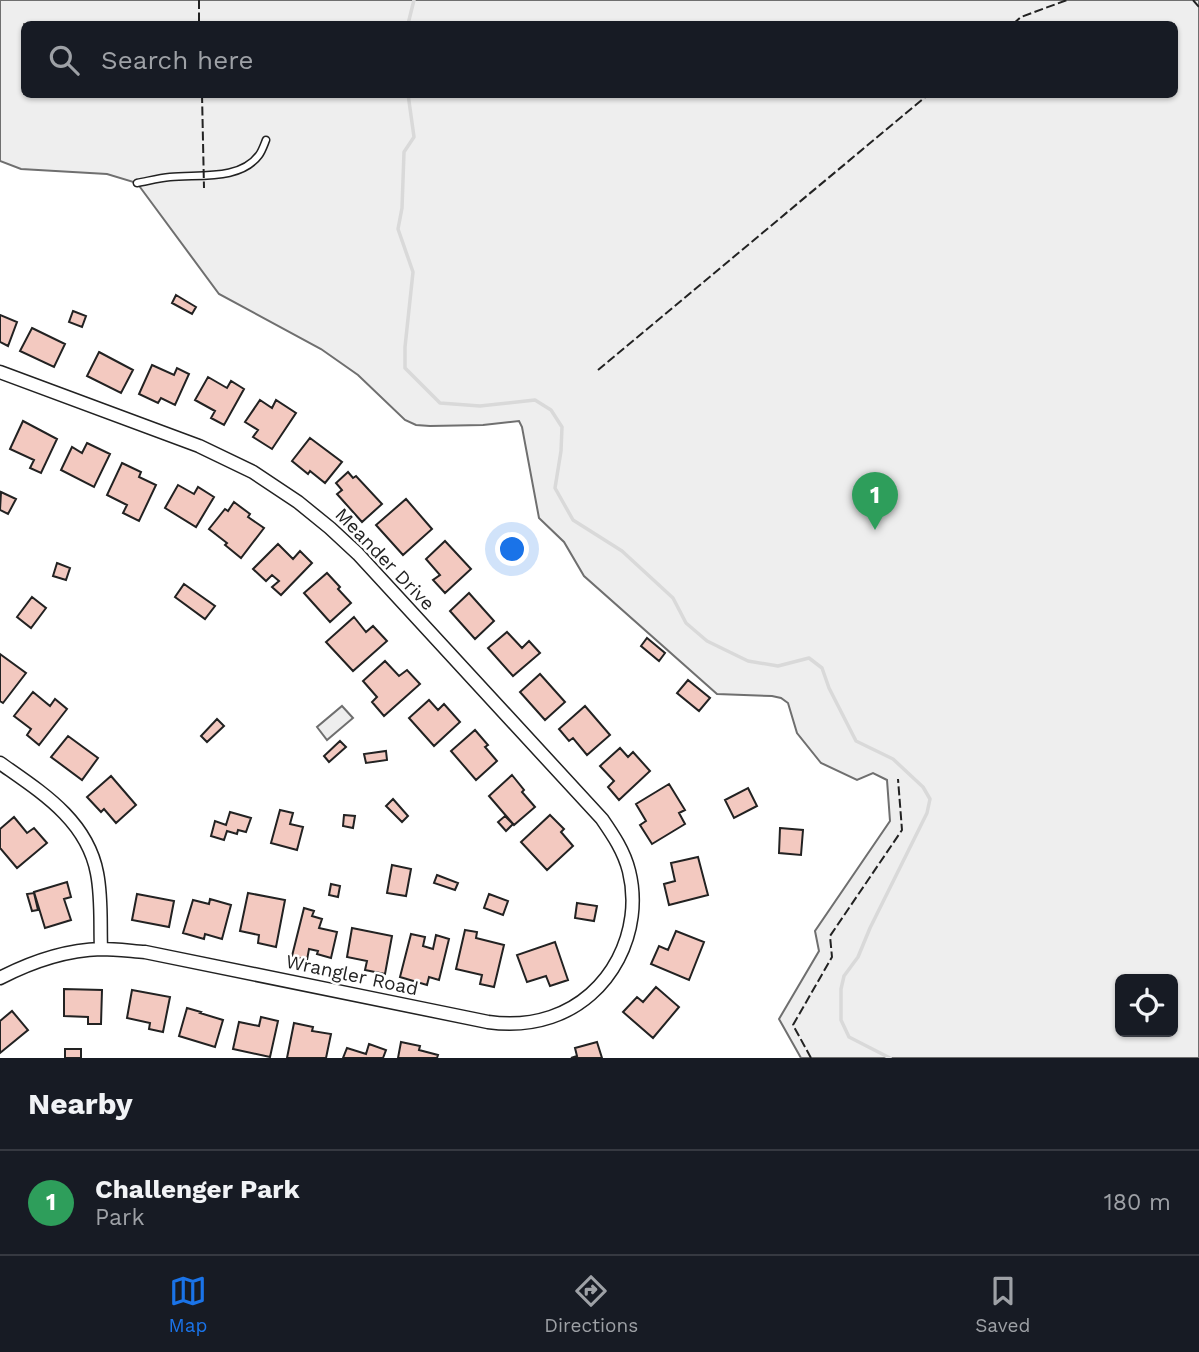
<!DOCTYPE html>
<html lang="en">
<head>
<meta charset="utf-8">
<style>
	body { margin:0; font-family:"Work Sans",sans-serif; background:#20242c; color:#f1f3f6 }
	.controls { position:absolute; right:21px; bottom:21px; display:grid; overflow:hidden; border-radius:10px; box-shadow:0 2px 5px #0004 }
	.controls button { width:63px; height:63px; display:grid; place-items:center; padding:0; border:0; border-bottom:2px solid #363941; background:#171b24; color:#f1f3f6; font:35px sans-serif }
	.you { position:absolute; left:513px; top:550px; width:24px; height:24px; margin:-18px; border:5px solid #fff; border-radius:50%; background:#1a73e8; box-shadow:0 0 0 10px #1a73e833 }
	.badge { display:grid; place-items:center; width:46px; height:46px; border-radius:50%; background:#1a73e8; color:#fff; font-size:23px; font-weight:700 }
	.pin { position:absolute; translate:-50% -58px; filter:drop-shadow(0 2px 4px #0008) }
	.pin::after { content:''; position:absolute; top:37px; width:24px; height:21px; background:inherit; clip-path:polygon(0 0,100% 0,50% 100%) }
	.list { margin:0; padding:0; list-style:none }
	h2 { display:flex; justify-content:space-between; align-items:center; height:91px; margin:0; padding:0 28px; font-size:30px }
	h2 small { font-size:23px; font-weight:400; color:#9ea1a6 }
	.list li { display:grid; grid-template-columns:46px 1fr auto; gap:21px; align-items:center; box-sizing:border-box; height:105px; padding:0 28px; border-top:2px solid #363941 }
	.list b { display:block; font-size:26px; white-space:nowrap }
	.list p { margin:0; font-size:23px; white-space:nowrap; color:#9ea1a6 }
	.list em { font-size:23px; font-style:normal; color:#9ea1a6 }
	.icon { flex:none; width:38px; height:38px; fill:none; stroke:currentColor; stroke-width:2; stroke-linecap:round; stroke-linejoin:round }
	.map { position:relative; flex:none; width:1199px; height:1058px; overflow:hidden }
	.search { position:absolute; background:#171b24; box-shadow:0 2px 5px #0004; left:21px; right:21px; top:21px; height:77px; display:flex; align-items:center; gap:18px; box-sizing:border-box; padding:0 24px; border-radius:10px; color:#9ea1a6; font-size:26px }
	.sheet { height:196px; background:#171b24 }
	nav { display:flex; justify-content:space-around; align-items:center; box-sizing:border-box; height:98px; border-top:2px solid #363941; background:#171b24; font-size:19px; color:#9ea1a6 }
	nav a { display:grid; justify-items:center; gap:4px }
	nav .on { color:#1a73e8 }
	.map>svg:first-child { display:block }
	.green { fill:#eee; stroke:#6f6f6f; stroke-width:2; fill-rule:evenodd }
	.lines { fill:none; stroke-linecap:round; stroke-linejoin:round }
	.stream { stroke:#d9d9d9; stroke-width:3.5 }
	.building { fill:#f3c9c0; stroke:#222; stroke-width:2 }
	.service-casing { stroke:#222; stroke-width:9 }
	.minor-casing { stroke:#222; stroke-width:15 }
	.service { stroke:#fff; stroke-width:6 }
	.minor { stroke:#fff; stroke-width:12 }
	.fence { stroke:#222; stroke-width:2; stroke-dasharray:9 3.5; stroke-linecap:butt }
	.labels { text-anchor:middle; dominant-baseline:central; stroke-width:5; stroke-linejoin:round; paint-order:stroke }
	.street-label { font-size:19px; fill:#222; stroke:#fff }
</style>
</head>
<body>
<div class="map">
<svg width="1199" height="1058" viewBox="0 0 1199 1058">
	<rect width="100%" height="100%" fill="#fff"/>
	<path class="green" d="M 0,0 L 1199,0 L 1199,1058 L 801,1058 L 779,1019 L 819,951 L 815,931 L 890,821 L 887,780 L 873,773 L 857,780 L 821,763 L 797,733 L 788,703 L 781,698 L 772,696 L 717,694 L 584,576 L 564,542 L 539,518 L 522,427 L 519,421 L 483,425 L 430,426 L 416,425 L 405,420 L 358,375 L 321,349 L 219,294 L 137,183 L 107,174 L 21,169 L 0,161 ZM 24,24 L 1174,24 L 1174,94 L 24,94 ZM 1120,979 L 1173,979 L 1173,1032 L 1120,1032 Z
		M 342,706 L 353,718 L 327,740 L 317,727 Z"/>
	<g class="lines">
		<path class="stream" d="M 408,24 L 414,0
			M 408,94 L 414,137 L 404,152 L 402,208 L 398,229 L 413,272 L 405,347 L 405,368 L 440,403 L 480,406 L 535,400 L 551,410 L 562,427 L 561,451 L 555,488 L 573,520 L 622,551 L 673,598 L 686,623 L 707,641 L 748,661 L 778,666 L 809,658 L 822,668 L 829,688 L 856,741 L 893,759 L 923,787 L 930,799 L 927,813 L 870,928 L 858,957 L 844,976 L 841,989 L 841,1020 L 849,1037 L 890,1058"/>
	</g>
	<path class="building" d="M 176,295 L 196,307 L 192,314 L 172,303 Z
		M 73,311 L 86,316 L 82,327 L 69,322 Z
		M 0,315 L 17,322 L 8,346 L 0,342 Z
		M 32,328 L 65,344 L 54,367 L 20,351 Z
		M 99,352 L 133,370 L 121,393 L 87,376 Z
		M 152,365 L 174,375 L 177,368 L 189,374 L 175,405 L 161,398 L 158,403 L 139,394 Z
		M 208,377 L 227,388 L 231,381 L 244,389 L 224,425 L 211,418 L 215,411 L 195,400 Z
		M 260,400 L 272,408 L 276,400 L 296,413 L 272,449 L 253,437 L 258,430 L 245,422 Z
		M 23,421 L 57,439 L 41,473 L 30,468 L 34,460 L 10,449 Z
		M 310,438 L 342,462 L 325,483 L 310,471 L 308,474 L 292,461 Z
		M 87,443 L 110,454 L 94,487 L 61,470 L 72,447 L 82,453 Z
		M 122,463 L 141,472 L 139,477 L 156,485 L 139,521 L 123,513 L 127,505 L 107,495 Z
		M 348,472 L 353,478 L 356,476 L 382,504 L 362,522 L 337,494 L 342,490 L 336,483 Z
		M 178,485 L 194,494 L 198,487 L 214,497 L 196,527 L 165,508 Z
		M 1,492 L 16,499 L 8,514 L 0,510 Z
		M 406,499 L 432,529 L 403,555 L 376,525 Z
		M 234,502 L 250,514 L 248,517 L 264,528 L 241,558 L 225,545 L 227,543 L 209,529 L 225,509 L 228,511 Z
		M 445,541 L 471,569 L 445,593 L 433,580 L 440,575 L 426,559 Z
		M 278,544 L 293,559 L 300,551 L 312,563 L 281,595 L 272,587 L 279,581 L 272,575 L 266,581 L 253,569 Z
		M 57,563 L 70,568 L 66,580 L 53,576 Z
		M 327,573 L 340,587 L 338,589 L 351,603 L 330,622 L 304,593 Z
		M 184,584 L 215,606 L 205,619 L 175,597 Z
		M 469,593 L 494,621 L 475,639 L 450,611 Z
		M 32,597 L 46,608 L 31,628 L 17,617 Z
		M 354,617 L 366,632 L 373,626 L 387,641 L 353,671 L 326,642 Z
		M 507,632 L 522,648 L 529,641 L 540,653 L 513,676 L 488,648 Z
		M 647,638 L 665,653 L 659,661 L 641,646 Z
		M 0,654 L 26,673 L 3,703 L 0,701 Z
		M 385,661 L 399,676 L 407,670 L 420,684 L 384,716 L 372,702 L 377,697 L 363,681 Z
		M 540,674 L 565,702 L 545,720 L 520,692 Z
		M 688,680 L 710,698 L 699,711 L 677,693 Z
		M 33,692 L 50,706 L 55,699 L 67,709 L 39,745 L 27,735 L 31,729 L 14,716 Z
		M 429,700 L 438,710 L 444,704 L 460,722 L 434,746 L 409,718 Z
		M 585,706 L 610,735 L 587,755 L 573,738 L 569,741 L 559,729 Z
		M 217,719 L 224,726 L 207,742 L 201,736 Z
		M 475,730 L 488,745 L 485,747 L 497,761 L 476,780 L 451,751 Z
		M 68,736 L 98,758 L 82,780 L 51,757 Z
		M 340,741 L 346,747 L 329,762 L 324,756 Z
		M 620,748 L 628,757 L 633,752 L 650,771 L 619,800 L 608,787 L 614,781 L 600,766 Z
		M 386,751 L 387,760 L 366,763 L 364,754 Z
		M 512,775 L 524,790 L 522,792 L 535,807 L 514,825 L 489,796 Z
		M 111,776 L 136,805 L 116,823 L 104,809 L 101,812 L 87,797 Z
		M 669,784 L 685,810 L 679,813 L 685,824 L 652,844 L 640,825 L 646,821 L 636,804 Z
		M 748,788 L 757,806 L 734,818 L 725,800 Z
		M 393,799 L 408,816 L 402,822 L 386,806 Z
		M 280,810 L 293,813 L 290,824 L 303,827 L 297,850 L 271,843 Z
		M 230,812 L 251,818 L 246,832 L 238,830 L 237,834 L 227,831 L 224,840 L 211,836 L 215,821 L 226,825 Z
		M 344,815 L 355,816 L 353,828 L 343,826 Z
		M 550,815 L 564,829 L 561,832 L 573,846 L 547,870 L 521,842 Z
		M 505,816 L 513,824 L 506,831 L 498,822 Z
		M 14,817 L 27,833 L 34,828 L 47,843 L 17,868 L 0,848 L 0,829 Z
		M 780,828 L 803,830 L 801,855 L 779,853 Z
		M 698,857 L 708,895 L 669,905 L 664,884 L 675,881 L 671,863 Z
		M 392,865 L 411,869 L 406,896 L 387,893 Z
		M 437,875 L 458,883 L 455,890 L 434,883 Z
		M 67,882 L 71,897 L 64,899 L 71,920 L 45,928 L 34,892 Z
		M 331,884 L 340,886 L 338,897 L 329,895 Z
		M 34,893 L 38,910 L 32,911 L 27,894 Z
		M 248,893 L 285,900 L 276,947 L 258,943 L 259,935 L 240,931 Z
		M 137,894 L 174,901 L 169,927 L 132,920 Z
		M 489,894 L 508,901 L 503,915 L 484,908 Z
		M 210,899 L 231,905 L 222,939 L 205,934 L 204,939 L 183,933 L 193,900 L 209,904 Z
		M 577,903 L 597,906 L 594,921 L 575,918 Z
		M 304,908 L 314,911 L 312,916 L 322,919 L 319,928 L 337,932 L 331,958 L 317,954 L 318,951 L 309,949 L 307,960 L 292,956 Z
		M 352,928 L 392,936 L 385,974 L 365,970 L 367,961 L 347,957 Z
		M 465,930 L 477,932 L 476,938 L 504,945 L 494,987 L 480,984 L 482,975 L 456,969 Z
		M 676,931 L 704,942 L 689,980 L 651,964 L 659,946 L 668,950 Z
		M 411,934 L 425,937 L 423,946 L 433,949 L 436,935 L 449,939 L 439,980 L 429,977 L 427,985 L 400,977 Z
		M 555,942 L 568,980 L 550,986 L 546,976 L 527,982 L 517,955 Z
		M 656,987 L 679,1007 L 653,1038 L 623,1012 L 637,997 L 643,1002 Z
		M 64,989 L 102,990 L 101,1024 L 88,1024 L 88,1017 L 64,1016 Z
		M 132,990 L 170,997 L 163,1032 L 149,1029 L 150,1023 L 127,1018 Z
		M 187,1008 L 201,1012 L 200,1013 L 223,1020 L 215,1047 L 179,1036 Z
		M 12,1011 L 28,1030 L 0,1053 L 0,1021 Z
		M 261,1017 L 278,1021 L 270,1057 L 233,1049 L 239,1022 L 259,1026 Z
		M 294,1023 L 313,1027 L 312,1031 L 331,1034 L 326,1058 L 287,1058 Z
		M 401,1042 L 420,1046 L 419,1050 L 438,1055 L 437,1058 L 398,1058 Z
		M 597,1042 L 602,1058 L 571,1058 L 577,1056 L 575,1048 Z
		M 369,1044 L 386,1050 L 383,1058 L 343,1058 L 347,1048 L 366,1054 Z
		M 65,1049 L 81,1049 L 81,1058 L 65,1058 Z"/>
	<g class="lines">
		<defs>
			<path id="service" d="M 137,183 C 148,181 159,178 170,177 C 198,174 240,181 259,155 C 262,151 264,145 266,140"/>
			<path id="minor" d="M 0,372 L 199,446 L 253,472 L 298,502 L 330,528 L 358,554 L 602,819 C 613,835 624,851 629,871 C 644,931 611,997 551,1017 C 530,1024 509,1025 488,1022 L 145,952 C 131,951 115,949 101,949 C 65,950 31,962 0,978
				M 0,763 C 41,792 87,820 97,873 C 102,898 100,924 101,949"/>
		</defs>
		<use href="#service" class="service-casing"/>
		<use href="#minor" class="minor-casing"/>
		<use href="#service" class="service"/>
		<use href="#minor" class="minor"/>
		<path class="fence" d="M 199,0 L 199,24
			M 1193,0 L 1199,7
			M 1013,24 L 1021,17 L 1067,0
			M 202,94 L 204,188
			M 598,370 L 929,94
			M 811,1058 L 793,1025 L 832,957 L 830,936 L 902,830 L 898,779"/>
	</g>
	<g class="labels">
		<g class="street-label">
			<text transform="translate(385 559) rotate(46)">Meander Drive</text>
			<text transform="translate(352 975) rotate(12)">Wrangler Road</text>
		</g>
	</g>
</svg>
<div class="controls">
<button><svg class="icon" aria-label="locate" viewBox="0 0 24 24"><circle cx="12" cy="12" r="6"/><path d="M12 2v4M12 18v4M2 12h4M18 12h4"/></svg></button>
</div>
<div class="you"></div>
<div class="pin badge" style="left:875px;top:530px;background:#2e9e5b">1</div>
<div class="search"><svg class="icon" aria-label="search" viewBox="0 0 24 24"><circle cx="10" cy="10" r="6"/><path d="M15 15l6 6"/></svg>Search here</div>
</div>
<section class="sheet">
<h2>Nearby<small></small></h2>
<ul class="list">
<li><span class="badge" style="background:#2e9e5b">1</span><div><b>Challenger Park</b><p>Park</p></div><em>180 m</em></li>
</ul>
</section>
<nav>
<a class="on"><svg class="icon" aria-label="map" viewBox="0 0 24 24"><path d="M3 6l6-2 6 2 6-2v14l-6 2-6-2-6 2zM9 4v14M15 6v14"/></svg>Map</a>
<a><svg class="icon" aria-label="directions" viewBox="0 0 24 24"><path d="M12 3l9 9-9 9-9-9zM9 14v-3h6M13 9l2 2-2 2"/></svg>Directions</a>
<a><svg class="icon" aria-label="saved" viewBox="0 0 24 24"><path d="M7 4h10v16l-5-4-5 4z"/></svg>Saved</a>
</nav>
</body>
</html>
